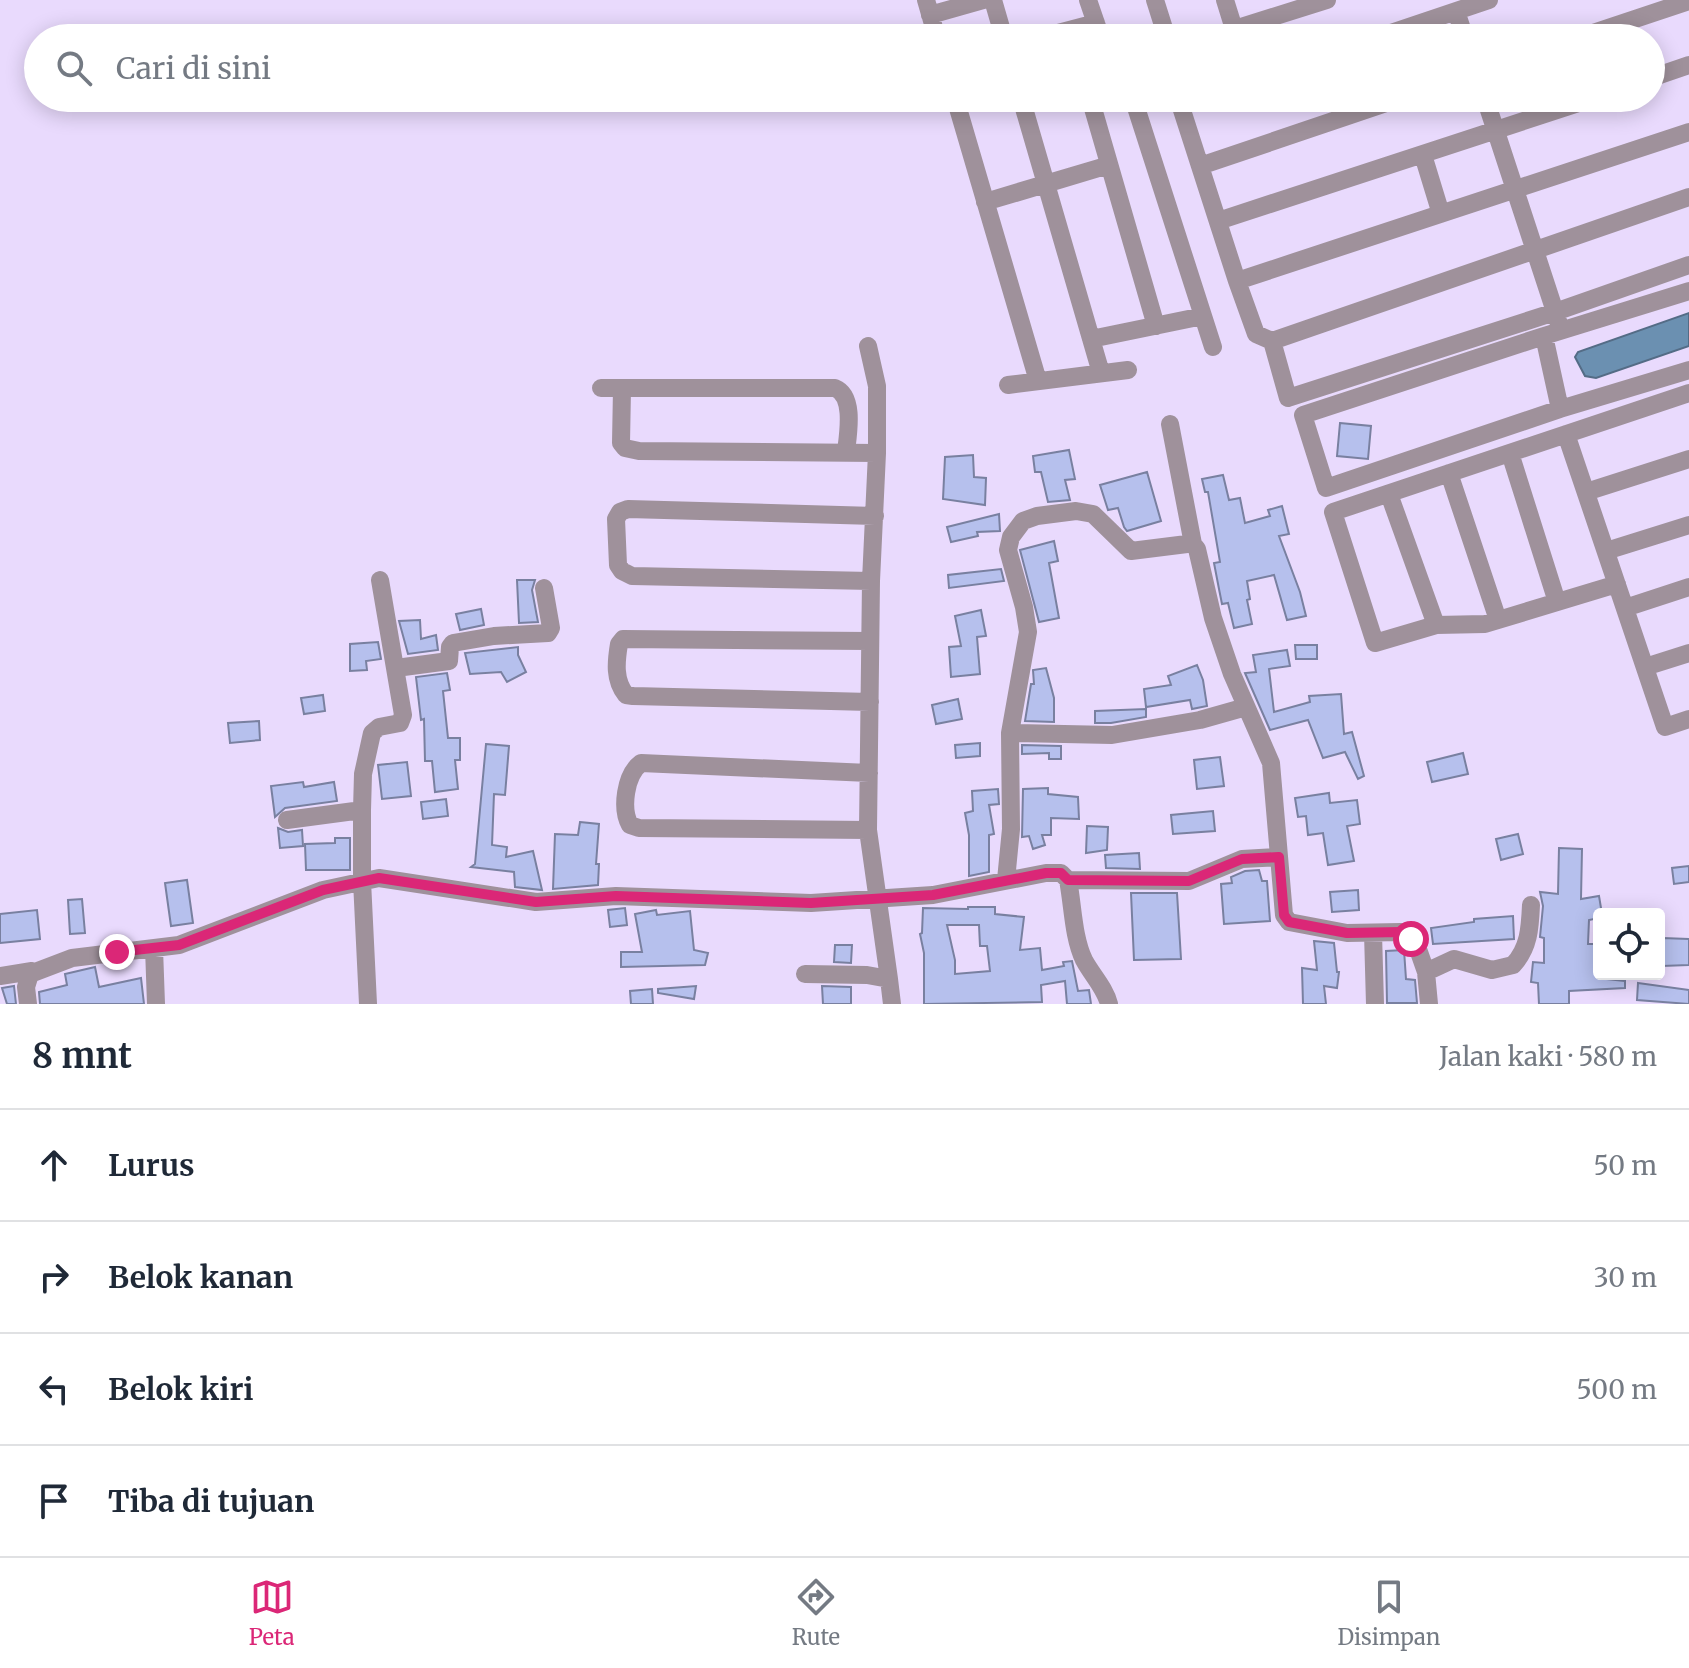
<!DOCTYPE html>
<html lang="id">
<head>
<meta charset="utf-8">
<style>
	body { margin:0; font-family:Merriweather,serif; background:#f2f2f3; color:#1f2937 }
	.controls { position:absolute; right:24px; bottom:24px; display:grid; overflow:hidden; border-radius:8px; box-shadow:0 4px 20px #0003 }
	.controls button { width:72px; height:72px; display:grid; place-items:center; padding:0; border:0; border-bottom:2px solid #e0e1e3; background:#fff; color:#1f2937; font:40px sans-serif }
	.stop { position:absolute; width:24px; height:24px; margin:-18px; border:6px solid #db2777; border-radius:50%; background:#fff }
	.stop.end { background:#db2777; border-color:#fff; box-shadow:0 2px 8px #0008 }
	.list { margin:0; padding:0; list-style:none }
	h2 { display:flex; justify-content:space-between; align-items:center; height:104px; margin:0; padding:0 32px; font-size:34px }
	h2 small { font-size:26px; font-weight:400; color:#747a83 }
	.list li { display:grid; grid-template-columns:52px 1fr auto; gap:24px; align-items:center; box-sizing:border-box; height:112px; padding:0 32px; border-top:2px solid #e0e1e3 }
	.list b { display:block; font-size:30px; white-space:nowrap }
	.list em { font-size:26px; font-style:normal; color:#747a83 }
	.icon { flex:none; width:44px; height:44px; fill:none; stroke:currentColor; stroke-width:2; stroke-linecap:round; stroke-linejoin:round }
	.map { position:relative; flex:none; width:1689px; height:1004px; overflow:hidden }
	.search { position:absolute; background:#fff; box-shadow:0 4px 20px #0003; left:24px; right:24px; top:24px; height:88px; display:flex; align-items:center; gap:20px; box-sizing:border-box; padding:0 28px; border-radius:44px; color:#747a83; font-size:30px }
	.sheet { height:552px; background:#fff }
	nav { display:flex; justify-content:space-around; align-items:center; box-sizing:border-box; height:112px; border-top:2px solid #e0e1e3; background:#fff; font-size:22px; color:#747a83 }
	nav a { display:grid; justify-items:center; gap:4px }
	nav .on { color:#db2777 }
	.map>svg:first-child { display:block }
	.water { fill:#6b90b1; stroke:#546c86; stroke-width:2 }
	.building { fill:#b6c0ed; stroke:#7980a0; stroke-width:2; fill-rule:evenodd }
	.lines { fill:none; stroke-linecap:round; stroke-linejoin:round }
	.minor { stroke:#9f919b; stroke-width:18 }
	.route { stroke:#db2777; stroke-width:10 }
</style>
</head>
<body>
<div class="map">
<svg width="1689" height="1004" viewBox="0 0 1689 1004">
	<rect width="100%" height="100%" fill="#e9dafd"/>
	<path class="water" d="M 1689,313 L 1689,346 L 1596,378 L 1585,376 L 1575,357 L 1578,352 Z"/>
	<path class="building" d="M 1340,423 L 1371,426 L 1368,459 L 1337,456 Z
		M 1069,450 L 1075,479 L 1065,480 L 1070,500 L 1048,502 L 1041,472 L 1035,472 L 1033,456 Z
		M 973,455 L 974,477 L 986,478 L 985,505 L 943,499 L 945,457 Z
		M 1147,472 L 1161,521 L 1127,531 L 1124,527 L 1118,508 L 1108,510 L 1100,485 Z
		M 1223,475 L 1229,500 L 1240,498 L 1245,523 L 1270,516 L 1268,510 L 1282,506 L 1289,534 L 1279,536 L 1300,592 L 1306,616 L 1287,620 L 1274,575 L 1247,581 L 1250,599 L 1247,600 L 1252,624 L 1234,628 L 1228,603 L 1222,604 L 1219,589 L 1214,563 L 1220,562 L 1208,492 L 1205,492 L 1202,479 Z
		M 999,514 L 1000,531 L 977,532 L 978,536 L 951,542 L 947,527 Z
		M 1054,541 L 1058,561 L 1049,563 L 1059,618 L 1039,622 L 1020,550 Z
		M 1001,569 L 1004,581 L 949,588 L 948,575 Z
		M 517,580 L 535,580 L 532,590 L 538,622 L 519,623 Z
		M 481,609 L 484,625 L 460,630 L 456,614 Z
		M 981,610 L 986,636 L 977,637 L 980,674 L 951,677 L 949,647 L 961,646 L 955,616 Z
		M 420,620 L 421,639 L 436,635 L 438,650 L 408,654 L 399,621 Z
		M 378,642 L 381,659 L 366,661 L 367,670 L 350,671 L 350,644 Z
		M 1295,645 L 1317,645 L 1317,659 L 1296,659 Z
		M 518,647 L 518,655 L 526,672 L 507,682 L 501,672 L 470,674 L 465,653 Z
		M 1287,650 L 1290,666 L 1269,669 L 1274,712 L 1310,702 L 1309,696 L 1341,694 L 1344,734 L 1352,732 L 1364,776 L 1358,779 L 1345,752 L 1323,758 L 1308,720 L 1270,730 L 1245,673 L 1256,672 L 1253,655 Z
		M 1197,665 L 1203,680 L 1207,706 L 1192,709 L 1190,700 L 1146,707 L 1144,689 L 1171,685 L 1168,676 Z
		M 1046,668 L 1054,698 L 1054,722 L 1025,721 L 1031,684 L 1034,684 L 1033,670 Z
		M 447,673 L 450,690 L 443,691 L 448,738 L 460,738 L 460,760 L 455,760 L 458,789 L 435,792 L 432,761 L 425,761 L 424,719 L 421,720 L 416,677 Z
		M 323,695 L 325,711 L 304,714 L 301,698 Z
		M 958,699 L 962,719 L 936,724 L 932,705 Z
		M 1146,709 L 1146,717 L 1111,723 L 1095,723 L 1095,711 Z
		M 259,721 L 260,740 L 230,743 L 228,723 Z
		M 980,743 L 980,756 L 956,758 L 955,745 Z
		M 486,744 L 509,746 L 505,795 L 494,794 L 492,845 L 507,847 L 506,857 L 533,851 L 542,890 L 515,887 L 514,872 L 471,867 L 475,864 Z
		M 1022,745 L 1061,746 L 1061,759 L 1049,759 L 1049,753 L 1022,754 Z
		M 1463,753 L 1468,774 L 1432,782 L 1427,762 Z
		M 1220,757 L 1224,786 L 1197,789 L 1194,760 Z
		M 407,762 L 411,796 L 382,799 L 378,765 Z
		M 303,782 L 304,787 L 334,782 L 337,801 L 285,808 L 275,817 L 271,786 Z
		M 1048,788 L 1048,794 L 1078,797 L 1079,819 L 1051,818 L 1051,835 L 1042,835 L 1045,845 L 1033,849 L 1029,836 L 1022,837 L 1023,789 Z
		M 998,789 L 999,804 L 989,805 L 994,834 L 989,835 L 989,872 L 969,876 L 969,835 L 965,813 L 973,811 L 972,791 Z
		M 1329,793 L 1330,803 L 1357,800 L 1360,824 L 1347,826 L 1354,861 L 1328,865 L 1323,833 L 1308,835 L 1306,816 L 1298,817 L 1295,798 Z
		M 446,799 L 448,816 L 423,819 L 421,802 Z
		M 1213,811 L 1215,831 L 1173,834 L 1171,815 Z
		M 580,822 L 599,824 L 596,864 L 599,864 L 598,885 L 553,889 L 555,834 L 578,835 Z
		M 1087,826 L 1108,827 L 1107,850 L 1086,853 Z
		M 278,828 L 288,832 L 302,830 L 303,846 L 280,848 Z
		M 1518,834 L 1523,854 L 1501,860 L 1496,839 Z
		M 335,838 L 350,838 L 350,870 L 306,870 L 305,844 L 335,843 Z
		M 1559,848 L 1582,849 L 1581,899 L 1599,896 L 1602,914 L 1599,914 L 1599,918 L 1589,920 L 1588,944 L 1599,944 L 1598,978 L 1625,981 L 1625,988 L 1569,991 L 1569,1004 L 1539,1004 L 1538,983 L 1531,982 L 1533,962 L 1544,963 L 1544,938 L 1540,937 L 1543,906 L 1540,892 L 1558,894 Z
		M 1139,853 L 1140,869 L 1106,868 L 1105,855 Z
		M 1689,866 L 1689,882 L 1674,884 L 1672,868 Z
		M 1259,870 L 1262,881 L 1267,881 L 1270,921 L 1224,924 L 1221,884 L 1232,883 L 1231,877 L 1245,871 Z
		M 187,880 L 193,923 L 171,926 L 165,883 Z
		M 1358,890 L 1359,910 L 1332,912 L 1330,892 Z
		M 1131,893 L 1177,893 L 1181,959 L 1134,960 Z
		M 82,899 L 85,933 L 70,934 L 68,900 Z
		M 968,907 L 995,907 L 995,914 L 1024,917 L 1020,950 L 1040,948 L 1042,970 L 1064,966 L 1063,962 L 1072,961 L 1078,991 L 1089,990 L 1091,1004 L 1067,1004 L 1065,981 L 1041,985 L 1042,1002 L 924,1004 L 924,953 L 920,934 L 922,933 L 923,908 L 968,909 ZM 947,925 L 979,925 L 980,946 L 987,946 L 990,971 L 955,974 L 955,960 Z
		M 625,908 L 627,925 L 610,927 L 608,910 Z
		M 37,910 L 40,939 L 0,943 L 0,914 Z
		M 656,910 L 657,915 L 690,911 L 694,950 L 708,953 L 705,965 L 621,967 L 621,952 L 642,952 L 635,914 Z
		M 1513,916 L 1514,939 L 1433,944 L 1431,928 L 1474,922 L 1474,919 Z
		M 1662,938 L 1689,939 L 1689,965 L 1662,966 Z
		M 1314,941 L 1334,943 L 1337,972 L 1339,972 L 1337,988 L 1324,986 L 1326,1004 L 1303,1004 L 1302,968 L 1317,970 Z
		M 835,945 L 852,945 L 851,963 L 834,962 Z
		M 1404,950 L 1406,979 L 1415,980 L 1417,1003 L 1387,1003 L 1386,951 Z
		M 95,967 L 99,987 L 141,978 L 144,1004 L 40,1004 L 39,992 L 67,985 L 65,974 Z
		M 1638,983 L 1689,990 L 1689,1004 L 1637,1000 Z
		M 14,986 L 16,1004 L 7,1004 L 2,988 Z
		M 696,986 L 694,999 L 658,993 L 658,989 Z
		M 822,986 L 851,987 L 851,1004 L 823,1004 Z
		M 652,989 L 653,1004 L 631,1004 L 630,991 Z"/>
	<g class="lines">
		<path class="minor" d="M 926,0 L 937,38
			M 993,0 L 1004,38
			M 1088,0 L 1101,38
			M 1155,0 L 1167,38
			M 1225,0 L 1234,29
			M 1456,11 L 1465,38
			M 930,15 L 983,0
			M 1039,38 L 1096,23
			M 1206,38 L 1327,0
			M 1376,38 L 1489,0
			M 1578,38 L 1689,1
			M 1651,78 L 1689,65
			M 955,98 L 1038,381
			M 1021,98 L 1101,373
			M 1090,98 L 1156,326
			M 1133,98 L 1213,347
			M 1198,98 L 1180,104 L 1237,281 L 1689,132
			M 1485,98 L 1559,324
			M 1423,155 L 1441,214
			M 1200,166 L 1401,98
			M 1689,197 L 1272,341 L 1288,398 L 1555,312 L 1689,265
			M 985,202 L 1109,165
			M 1218,221 L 1594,98
			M 1237,281 L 1256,334 L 1272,341
			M 1689,291 L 1544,336 L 1560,409 L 1689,370
			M 1544,336 L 1303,415 L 1326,488 L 1560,409
			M 1091,339 L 1203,316
			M 868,346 L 877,386 L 877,453 L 871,581 L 868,830 L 889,979
			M 1008,385 L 1128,370
			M 601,388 L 835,388 C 855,396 848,434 846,452
			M 622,389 L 621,443 L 625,448 L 639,451 L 877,453
			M 1170,424 L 1193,544
			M 1566,434 L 1665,727 L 1689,719
			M 1510,453 L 1557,602
			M 1449,473 L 1498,620
			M 1586,492 L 1689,459
			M 1389,494 L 1436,625
			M 1606,551 L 1689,525
			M 871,581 L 632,576 L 622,571 L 618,565 L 616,519 L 620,512 L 628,509 L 875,516
			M 1617,584 L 1485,624 L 1436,625 L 1375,643 L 1333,512 L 1689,393
			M 1625,608 L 1689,587
			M 1645,667 L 1689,653
			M 396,668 L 449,661 L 450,647 L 453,643 L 494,636 L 548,633 L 551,628 L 544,588
			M 870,702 L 633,696 L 626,695 C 614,680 616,662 619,644 L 623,639 L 870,641
			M 1010,733 L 1112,735 L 1200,720 L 1246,707
			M 287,820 L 362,810
			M 868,830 L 639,828 L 630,825 C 621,809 625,775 641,763 L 869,773
			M 1006,880 L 1011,829 L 1010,733 L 1028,632 L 1024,607 L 1008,550 L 1011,537 L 1023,521 L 1037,516 L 1076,511 L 1093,514 L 1131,551 L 1187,544 L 1193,544 L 1197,549 L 1213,618 L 1232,674 L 1271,763 L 1284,915 L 1289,922 L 1347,933 L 1401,932 L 1411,939 L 1419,952 L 1426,972 L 1429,1004
			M 1068,880 L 1189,881 L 1242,859 L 1279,857
			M 1373,933 L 1375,1004
			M 154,948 L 156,1004
			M 1426,972 L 1454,959 L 1492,970 L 1513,965 C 1529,948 1530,928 1531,905
			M 805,974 L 867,975 L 889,979 L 892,1004
			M 0,976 L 32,971
			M 28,1004 L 26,987 L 30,974 L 72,958 L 179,945 L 323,890 L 379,878 L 536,902 L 616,896 L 811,903 L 933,895 L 1046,873 L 1061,873 L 1068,880 C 1073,906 1073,937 1084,960 C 1092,975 1105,988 1109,1004
			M 368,1004 L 362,881 L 362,810 L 363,774 L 372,733 L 379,727 L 400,723 L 403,715 L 380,580"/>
	</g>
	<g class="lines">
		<path class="route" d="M 117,952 L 179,945 L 323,890 L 379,878 L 536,902 L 616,896 L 811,903 L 933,895 L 1046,873 L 1061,873 L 1068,880 L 1189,881 L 1242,859 L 1279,857 L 1284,915 L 1289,922 L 1347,933 L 1401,932 L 1411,939"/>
	</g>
</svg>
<div class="controls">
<button><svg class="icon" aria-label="locate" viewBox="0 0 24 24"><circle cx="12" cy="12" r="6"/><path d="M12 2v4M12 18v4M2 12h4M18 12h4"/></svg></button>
</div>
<div class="stop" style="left:1411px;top:939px"></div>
<div class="stop end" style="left:117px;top:952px"></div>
<div class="search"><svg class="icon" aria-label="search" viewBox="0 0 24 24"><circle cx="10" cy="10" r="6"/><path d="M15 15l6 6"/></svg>Cari di sini</div>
</div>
<section class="sheet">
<h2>8 mnt<small>Jalan kaki · 580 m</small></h2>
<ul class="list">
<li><svg class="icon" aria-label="ahead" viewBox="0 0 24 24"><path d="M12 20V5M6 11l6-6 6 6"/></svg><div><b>Lurus</b></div><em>50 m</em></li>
<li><svg class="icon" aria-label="right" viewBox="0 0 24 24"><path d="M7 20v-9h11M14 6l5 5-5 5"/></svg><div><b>Belok kanan</b></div><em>30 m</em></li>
<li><svg class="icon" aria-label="left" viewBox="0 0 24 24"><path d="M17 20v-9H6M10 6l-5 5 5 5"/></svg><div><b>Belok kiri</b></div><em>500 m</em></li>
<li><svg class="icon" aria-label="arrive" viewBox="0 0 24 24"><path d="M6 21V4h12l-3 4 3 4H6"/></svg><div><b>Tiba di tujuan</b></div></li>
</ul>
</section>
<nav>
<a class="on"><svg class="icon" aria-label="map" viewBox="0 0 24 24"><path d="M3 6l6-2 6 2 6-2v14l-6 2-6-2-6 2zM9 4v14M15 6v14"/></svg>Peta</a>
<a><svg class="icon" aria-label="directions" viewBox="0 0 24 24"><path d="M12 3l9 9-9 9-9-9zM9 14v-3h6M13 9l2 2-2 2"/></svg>Rute</a>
<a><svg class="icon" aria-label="saved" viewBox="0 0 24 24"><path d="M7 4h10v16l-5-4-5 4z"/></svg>Disimpan</a>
</nav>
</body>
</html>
